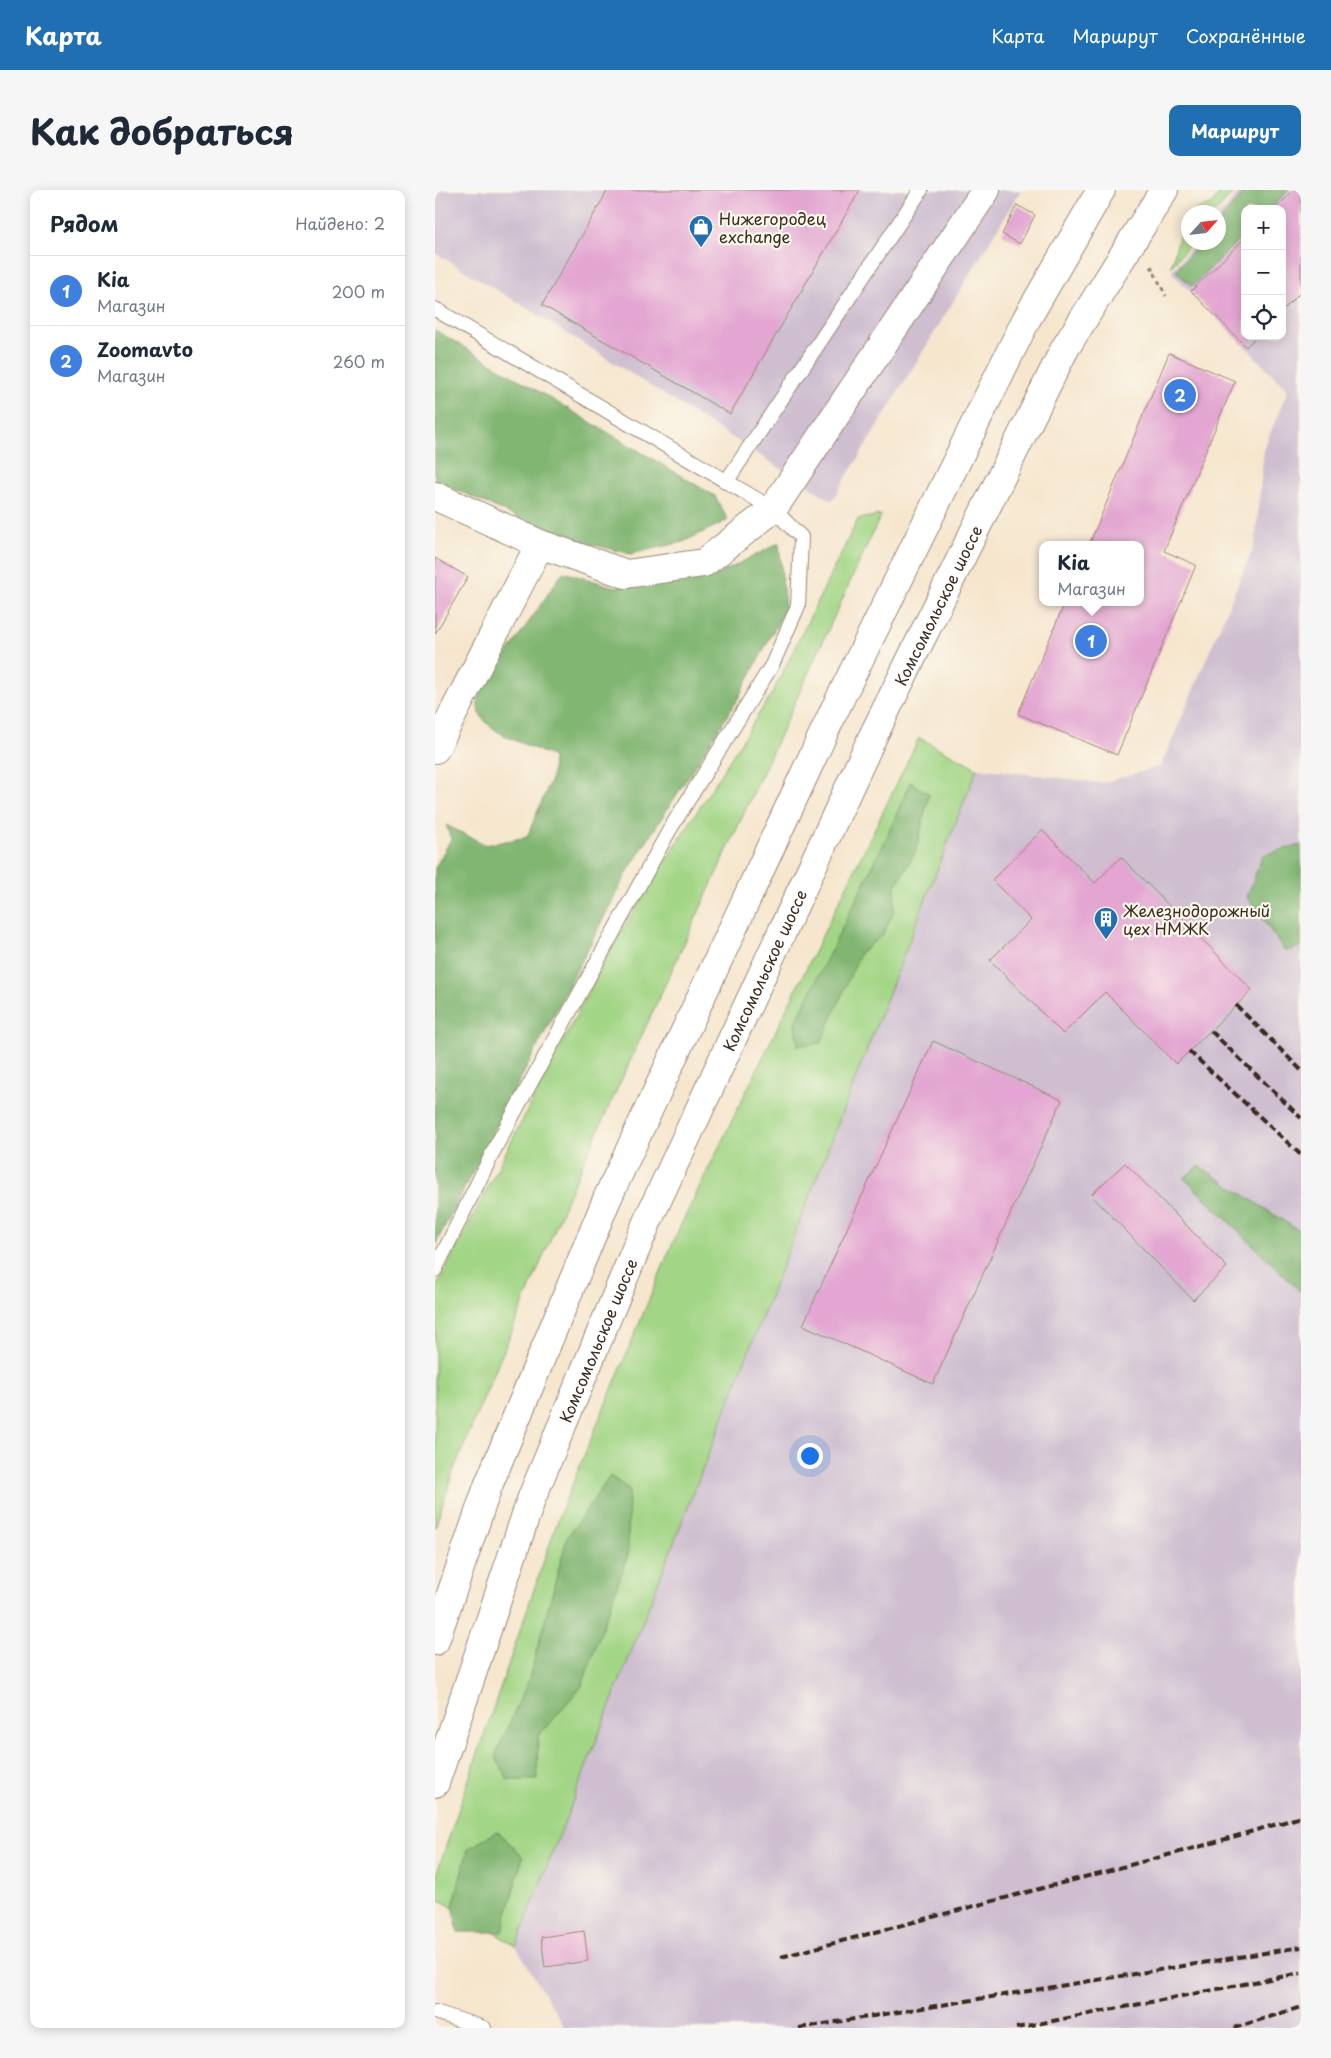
<!DOCTYPE html>
<html lang="ru">
<head>
<meta charset="utf-8">
<style>
	body { margin:0; font-family:"Playpen Sans",sans-serif; background:#f6f6f7; color:#1f2937 }
	.controls { position:absolute; right:15px; top:15px; display:grid; overflow:hidden; border-radius:10px; box-shadow:0 2px 12px #0003 }
	.controls button { width:45px; height:45px; display:grid; place-items:center; padding:0; border:0; border-bottom:1px solid #e0e1e3; background:#fff; color:#1f2937; font:25px sans-serif }
	.compass { position:absolute; left:746px; top:15px; width:45px; height:45px; border-radius:50%; background:#fff; box-shadow:0 2px 12px #0003; rotate:63deg }
	.you { position:absolute; left:374px; top:1265px; width:18px; height:18px; margin:-12px; border:4px solid #fff; border-radius:50%; background:#1a73e8; box-shadow:0 0 0 8px #1a73e833 }
	.badge { display:grid; place-items:center; width:32px; height:32px; border-radius:50%; background:#1f6fb2; color:#fff; font-size:16px; font-weight:700 }
	.pin { position:absolute; translate:-50% -50%; border:2px solid #fff; box-shadow:0 1px 5px #0006 }
	.popup { position:absolute; left:604px; top:351px; width:105px; height:65px; box-sizing:border-box; display:grid; place-content:center; border-radius:10px; background:#fff; filter:drop-shadow(0 1px 4px #0005); font-size:16px; white-space:nowrap; color:#747a83 }
	.popup b { font-size:19px; color:#1f2937 }
	.popup::after { content:''; position:absolute; left:50%; top:100%; margin-left:-10px; border:10px solid transparent; border-top-color:#fff }
	.list { margin:0; padding:0; list-style:none }
	h2 { display:flex; justify-content:space-between; align-items:center; height:65px; margin:0; padding:0 20px; font-size:21px }
	h2 small { font-size:16px; font-weight:400; color:#747a83 }
	.list li { display:grid; grid-template-columns:32px 1fr auto; gap:15px; align-items:center; box-sizing:border-box; height:70px; padding:0 20px; border-top:1px solid #e0e1e3 }
	.list b { display:block; font-size:19px; white-space:nowrap }
	.list p { margin:0; font-size:16px; white-space:nowrap; color:#747a83 }
	.list em { font-size:16px; font-style:normal; color:#747a83 }
	.icon { flex:none; width:28px; height:28px; fill:none; stroke:currentColor; stroke-width:2; stroke-linecap:round; stroke-linejoin:round }
	.map { position:relative; flex:none; width:866px; height:1838px; overflow:hidden; border-radius:10px }
	header { display:flex; align-items:center; gap:30px; box-sizing:border-box; height:70px; padding:0 25px; background:#1f6fb2; color:#fff }
	header strong { font-size:24px }
	nav { display:flex; gap:28px; margin-inline-start:auto; font-size:18px }
	.intro { display:flex; align-items:center; justify-content:space-between; box-sizing:border-box; height:120px; padding:0 30px }
	h1 { margin:0; font-size:35px }
	.button { padding:12px 22px; border-radius:10px; background:#1f6fb2; color:#fff; font-size:18px; font-weight:700 }
	main { display:flex; gap:30px; padding:0 30px }
	aside { flex:1; background:#fff; border-radius:10px; box-shadow:0 2px 12px #0003 }
	.map>svg:first-child { display:block }
	.industrial { fill:#cebed0; fill-rule:evenodd }
	.green { fill:#a2d585; stroke:#6e8052 }
	.forest { fill:#81b672; stroke:#5e7048 }
	.building { fill:#e3a5d1 }
	.lines { fill:none; stroke-linecap:round; stroke-linejoin:round }
	.service-casing { stroke:#988876; stroke-width:16 }
	.minor-casing { stroke:#988876; stroke-width:30 }
	.primary-casing { stroke:#988876; stroke-width:30 }
	.path { stroke:#988876; stroke-width:3; stroke-dasharray:4 4; stroke-linecap:butt }
	.service { stroke:#fff; stroke-width:14 }
	.minor { stroke:#fff; stroke-width:28 }
	.primary { stroke:#fff; stroke-width:28 }
	.rail { stroke:#3b2a1e; stroke-width:4; stroke-dasharray:8 4; stroke-linecap:butt }
	.labels { text-anchor:middle; dominant-baseline:central; stroke-width:4.5; stroke-linejoin:round; paint-order:stroke }
	.poi-label { font-size:16px; fill:#3b2a1e; stroke:#fbf7ec; text-anchor:start }
	.street-label { font-size:16px; fill:#3b2a1e; stroke:#fbf7ec }
</style>
</head>
<body>
<header>
<strong>Карта</strong>
<nav><a>Карта</a><a>Маршрут</a><a>Сохранённые</a></nav>
</header>
<div class="intro"><h1>Как добраться</h1><a class="button">Маршрут</a></div>
<main>
<aside>
<h2>Рядом<small>Найдено: 2</small></h2>
<ul class="list">
<li><span class="badge" style="background:#3f7fe0">1</span><div><b>Kia</b><p>Магазин</p></div><em>200 m</em></li>
<li><span class="badge" style="background:#3f7fe0">2</span><div><b>Zoomavto</b><p>Магазин</p></div><em>260 m</em></li>
</ul>
</aside>
<div class="map">
<svg width="866" height="1838" viewBox="0 0 866 1838">
	<rect width="100%" height="100%" fill="#fbf7ec"/>
	<filter id="ink" filterUnits="userSpaceOnUse"><feTurbulence type="fractalNoise" baseFrequency=".02" numOctaves="2"/><feDisplacementMap in="SourceGraphic" scale="10" xChannelSelector="R" yChannelSelector="G"/><feConvolveMatrix kernelMatrix="1 2 1 2 8 2 1 2 1" color-interpolation-filters="sRGB"/></filter>
	<filter id="wash" filterUnits="userSpaceOnUse"><feTurbulence type="fractalNoise" baseFrequency=".0096" numOctaves="4" result="noise"/><feDisplacementMap in="SourceGraphic" scale="20" xChannelSelector="R" yChannelSelector="G"/><feGaussianBlur stdDeviation="1.12" result="paint"/><feColorMatrix in="noise" values="0 0 0 0 0 0 0 0 0 0 0 0 0 0 0 0 0 1.4 0 .05"/><feComposite in="paint" operator="in"/></filter>
	<g filter="url(#wash)">
		<rect width="100%" height="100%" fill="#f6e6ce"/>
		<path class="industrial" d="M 0,0 L 586,0 L 397,311 L 97,121 L 0,63 Z
			M 806,0 L 866,0 L 866,1838 L 130,1838 L 81,1756 L 542,578 L 667,593 L 726,576 L 820,354 L 829,258 L 853,200 L 736,82 L 761,53 L 784,52 L 784,26 ZM 810,19 L 847,19 L 847,146 L 810,146 Z"/>
		<path class="green" d="M 787,0 L 800,0 L 781,22 L 759,22 L 761,19 L 776,15 Z
			M 753,30 L 754,52 L 756,53 L 736,77 L 746,39 Z
			M 446,325 L 139,993 L 19,1279 L 0,1338 L 0,1100 L 178,754 L 339,500 L 423,329 Z
			M 484,548 L 542,578 L 81,1756 L 0,1707 L 0,1688 L 126,1321 L 241,1045 Z"/>
		<path class="forest" d="M 811,0 L 854,0 L 835,19 L 810,19 L 810,44 L 757,96 L 741,81 L 765,53 L 784,52 L 784,32 Z
			M 0,140 L 280,306 L 293,330 L 248,352 L 196,364 L 124,346 L 0,290 Z
			M 344,353 L 350,419 L 301,512 L 194,679 L 0,1055 L 0,678 L 16,649 L 11,635 L 51,655 L 92,647 L 117,587 L 118,567 C 98,556 46,543 43,517 C 42,512 45,506 46,502 L 128,382 L 180,397 L 278,387 Z
			M 475,592 L 494,604 L 481,661 L 460,697 L 459,721 L 447,746 L 425,763 L 386,853 L 363,856 L 360,833 L 450,651 Z
			M 866,655 L 866,757 L 850,761 L 812,707 L 828,665 Z
			M 764,976 L 866,1042 L 866,1102 L 749,988 Z
			M 175,1286 L 194,1299 L 193,1365 L 147,1496 L 103,1546 L 102,1590 L 73,1590 L 60,1566 L 94,1489 L 132,1348 Z
			M 63,1641 L 88,1667 L 67,1742 L 23,1742 L 18,1716 L 33,1659 Z"/>
		<g id="blocks">
			<path class="building" d="M 173,0 L 425,0 L 295,224 L 107,115 Z
				M 859,0 L 866,0 L 866,102 L 847,121 L 847,19 L 840,19 Z
				M 582,15 L 600,25 L 585,54 L 567,44 Z
				M 810,48 L 810,146 L 822,146 L 811,157 L 756,101 Z
				M 734,163 L 800,191 L 729,361 L 761,375 L 682,565 L 583,524 L 630,412 L 705,412 L 705,355 L 654,355 Z
				M 0,368 L 33,387 L 0,444 Z
				M 607,640 L 660,693 L 686,667 L 817,800 L 741,874 L 670,802 L 628,844 L 555,770 L 596,730 L 557,690 Z
				M 498,851 L 627,910 L 498,1194 L 368,1135 Z
				M 690,973 L 792,1077 L 758,1110 L 656,1005 Z
				M 149,1741 L 153,1771 L 110,1777 L 106,1747 Z"/>
		</g>
	</g>
	<g filter="url(#ink)">
		<use href="#blocks" fill-opacity="0" stroke="#988876" stroke-width="1"/>
		<g class="lines">
			<defs>
				<path id="service" d="M 0,119 L 338,319 L 366,347 L 363,416 L 337,475 L 235,639 L 62,954 L 0,1080
					M 291,292 L 486,0
					M 0,1822 L 49,1838"/>
				<path id="minor" d="M 0,306 L 105,354 L 191,384 L 269,373 L 338,319 L 551,0
					M 0,559 L 105,354"/>
				<g id="primary">
					<path d="M 0,1451 L 53,1296 L 172,1009 L 398,523 L 591,130 L 666,0"/>
					<path id="s1" d="M 0,1593 L 97,1307 L 213,1030 L 438,546 L 629,160 L 729,0"/>
				</g>
			</defs>
			<use href="#service" class="service-casing"/>
			<use href="#minor" class="minor-casing"/>
			<use href="#primary" class="primary-casing"/>
			<path class="path" d="M 716,76 L 731,106"/>
			<use href="#service" class="service"/>
			<use href="#minor" class="minor"/>
			<use href="#primary" class="primary"/>
			<path class="rail" d="M 801,815 L 866,880
				M 776,841 L 866,928
				M 754,861 L 866,965
				M 346,1767 L 767,1656 L 866,1627
				M 364,1838 L 866,1757
				M 581,1838 L 866,1783
				M 799,1838 L 866,1817"/>
		</g>
	</g>
	<defs>
		<symbol id="shop-pin" viewBox="-11 -11 22 30"><path d="M0 17L-7.5 6A9.5 9.5 0 1 1 7.5 6Z" fill="#1f6fb2" stroke="#fbf7ec"/><path d="M-5-2.5h2.3a2.7 3.5 0 0 1 5.4 0H5L5.5 6h-11ZM-1.5-2.5h3a1.5 2.3 0 0 0-3 0Z" fill="#fff"/></symbol>
		<symbol id="building-pin" viewBox="-11 -11 22 30"><path d="M0 17L-7.5 6A9.5 9.5 0 1 1 7.5 6Z" fill="#1f6fb2" stroke="#fbf7ec"/><path d="M-4-6H4V6H1V3H-1V6H-4ZM-2.5-4.3h1.7v1.8h-1.7ZM.8-4.3h1.7v1.8H.8ZM-2.5-1h1.7V.8h-1.7ZM.8-1h1.7V.8H.8Z" fill="#fff"/></symbol>
	</defs>
	<g fill-rule="evenodd">
		<use href="#shop-pin" x="252" y="23" width="28" height="38"/>
		<use href="#building-pin" x="657" y="715" width="28" height="38"/>
	</g>
	<g class="labels">
		<g class="poi-label">
			<text x="284" y="28">Нижегородец<tspan x="284" dy="18">exchange</tspan></text>
			<text x="688" y="720">Железнодорожный<tspan x="688" dy="18">цех НМЖК</tspan></text>
		</g>
		<g class="street-label">
			<text stroke="none"><textPath href="#s1" startOffset="1282">Комсомольское шоссе</textPath></text>
			<text stroke="none"><textPath href="#s1" startOffset="878">Комсомольское шоссе</textPath></text>
			<text stroke="none"><textPath href="#s1" startOffset="472">Комсомольское шоссе</textPath></text>
		</g>
	</g>
</svg>
<div class="controls">
<button>+</button>
<button>−</button>
<button><svg class="icon" aria-label="locate" viewBox="0 0 24 24"><circle cx="12" cy="12" r="6"/><path d="M12 2v4M12 18v4M2 12h4M18 12h4"/></svg></button>
</div>
<svg class="compass" viewBox="-18 -18 36 36"><path d="M0-13l5 13h-10z" fill="#e53935"/><path d="M0 13l5-13h-10z" fill="#747a83"/></svg>
<div class="you"></div>
<div class="pin badge" style="left:656px;top:451px;background:#3f7fe0">1</div>
<div class="popup"><b>Kia</b>Магазин</div>
<div class="pin badge" style="left:745px;top:205px;background:#3f7fe0">2</div>
</div>
</main>
</body>
</html>
